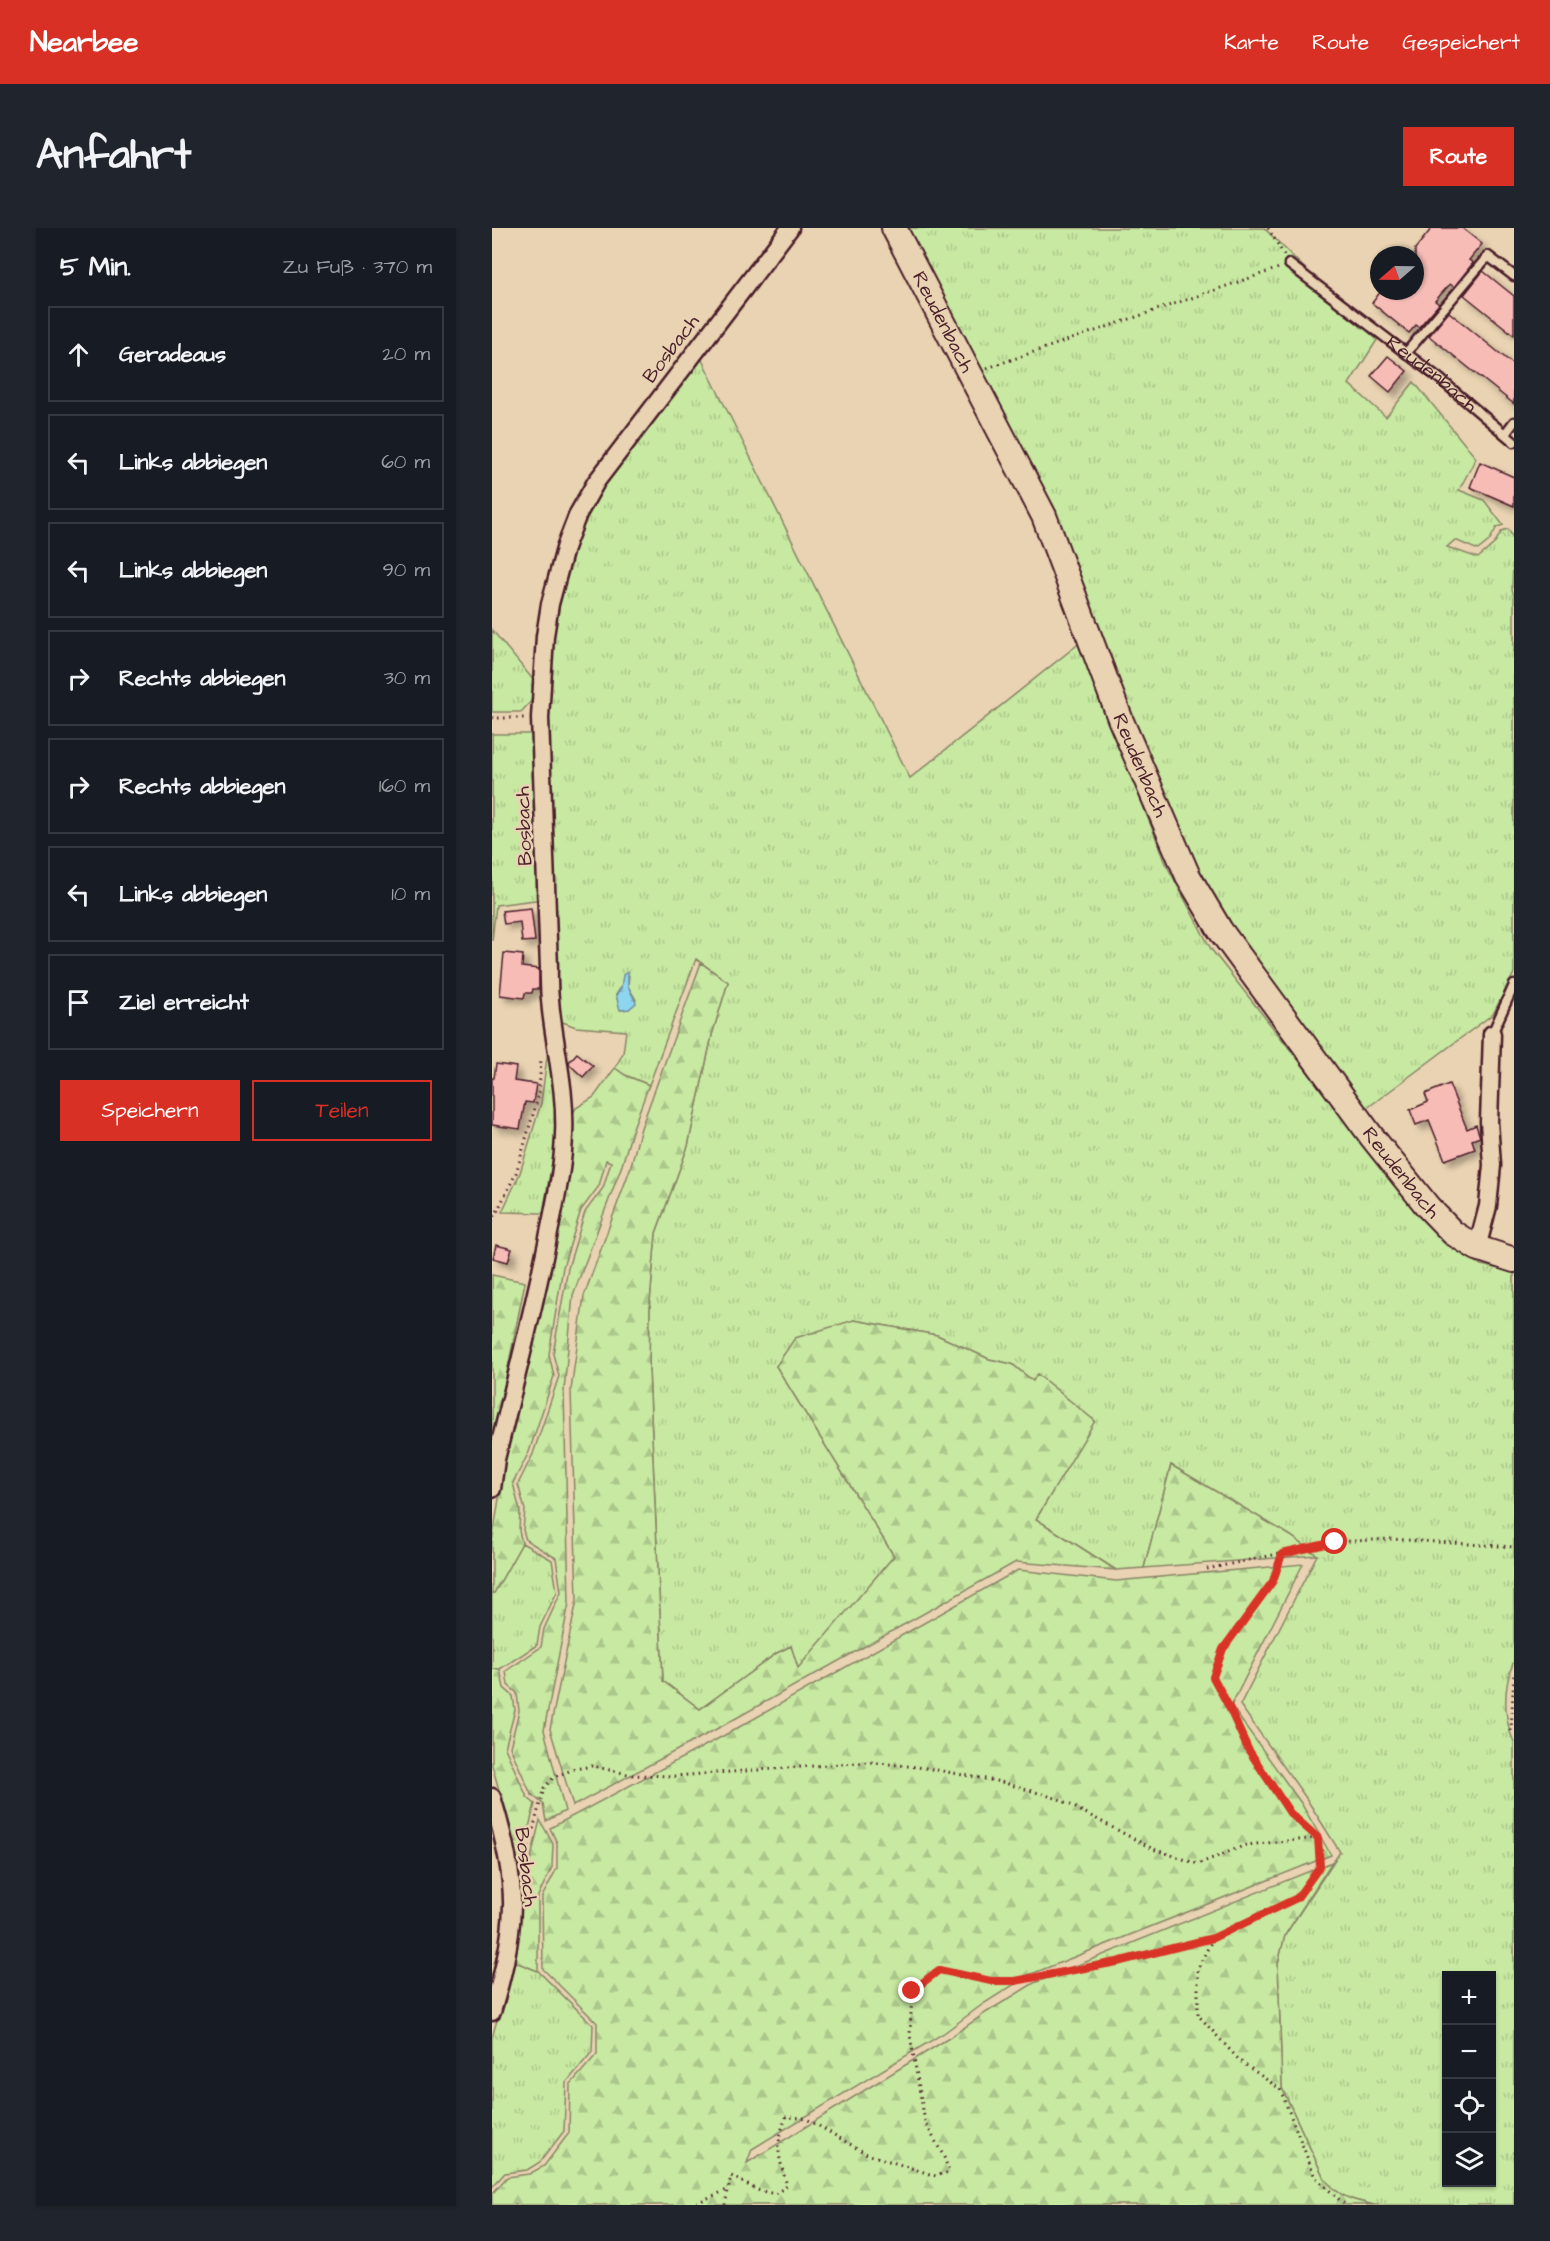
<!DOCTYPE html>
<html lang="de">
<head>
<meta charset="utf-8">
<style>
	body { margin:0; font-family:"Architects Daughter",sans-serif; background:#20242c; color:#f1f3f6 }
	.controls { position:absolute; right:18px; bottom:18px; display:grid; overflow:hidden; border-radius:0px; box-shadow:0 2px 4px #0004 }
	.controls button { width:54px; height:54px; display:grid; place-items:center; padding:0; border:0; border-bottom:2px solid #363941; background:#171b24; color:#f1f3f6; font:30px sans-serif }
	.compass { position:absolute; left:878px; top:18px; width:54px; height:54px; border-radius:50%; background:#171b24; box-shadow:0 2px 4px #0004; rotate:250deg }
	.stop { position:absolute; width:18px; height:18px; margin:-14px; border:4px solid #d93025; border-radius:50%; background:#fff }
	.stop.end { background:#d93025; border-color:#fff; box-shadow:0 2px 6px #0008 }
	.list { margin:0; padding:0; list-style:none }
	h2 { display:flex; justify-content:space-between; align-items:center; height:78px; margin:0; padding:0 24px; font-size:26px }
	h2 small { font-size:20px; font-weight:400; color:#9ea1a6 }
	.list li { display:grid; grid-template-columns:39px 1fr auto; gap:18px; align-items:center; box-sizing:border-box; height:96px; margin:0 12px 12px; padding:0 12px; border:2px solid #363941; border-radius:0px }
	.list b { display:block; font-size:22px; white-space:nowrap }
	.list em { font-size:20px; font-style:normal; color:#9ea1a6 }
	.actions { display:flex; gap:12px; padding:18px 24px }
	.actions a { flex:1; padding:14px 0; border:2px solid #d93025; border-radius:0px; text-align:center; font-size:21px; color:#d93025 }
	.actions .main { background:#d93025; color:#fff }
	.icon { flex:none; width:33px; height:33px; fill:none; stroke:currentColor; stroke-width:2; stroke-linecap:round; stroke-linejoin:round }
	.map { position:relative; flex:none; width:1022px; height:1977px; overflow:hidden; border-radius:0px }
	header { display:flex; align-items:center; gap:36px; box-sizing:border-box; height:84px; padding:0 30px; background:#d93025; color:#fff }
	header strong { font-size:28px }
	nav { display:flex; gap:33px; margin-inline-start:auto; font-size:21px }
	.intro { display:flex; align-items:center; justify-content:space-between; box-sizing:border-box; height:144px; padding:0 36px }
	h1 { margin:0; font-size:42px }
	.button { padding:15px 27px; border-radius:0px; background:#d93025; color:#fff; font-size:21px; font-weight:700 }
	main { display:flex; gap:36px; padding:0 36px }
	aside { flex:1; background:#171b24; border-radius:0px; box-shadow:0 2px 4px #0004 }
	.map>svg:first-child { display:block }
	.grass { fill:url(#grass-tufts); stroke:#888466; stroke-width:1.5; fill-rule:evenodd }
	.forest { fill:url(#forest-firs); stroke:#888466; stroke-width:1.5 }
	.water { fill:url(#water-ripples); stroke:#738da1; stroke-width:1.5 }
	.building { fill:#f8bcb7; stroke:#4a1f2b; stroke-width:1.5; filter:url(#shadow) }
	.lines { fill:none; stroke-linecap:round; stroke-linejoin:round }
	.lane-casing { stroke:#4a1f2b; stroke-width:13 }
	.street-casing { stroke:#4a1f2b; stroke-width:21 }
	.secondary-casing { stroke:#4a1f2b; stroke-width:28 }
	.path { stroke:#4a1f2b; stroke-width:3; stroke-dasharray:1.5 4.5; stroke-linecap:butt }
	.lane { stroke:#e9d3b2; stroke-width:8 }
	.street { stroke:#e9d3b2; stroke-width:16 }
	.secondary { stroke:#e9d3b2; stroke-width:24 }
	.route { stroke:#d93025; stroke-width:8 }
	.labels { text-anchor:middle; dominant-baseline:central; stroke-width:5; stroke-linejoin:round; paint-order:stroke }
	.street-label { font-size:20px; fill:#4a1f2b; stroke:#e9d3b2 }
</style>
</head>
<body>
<header>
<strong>Nearbee</strong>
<nav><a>Karte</a><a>Route</a><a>Gespeichert</a></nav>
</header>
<div class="intro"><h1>Anfahrt</h1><a class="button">Route</a></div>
<main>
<aside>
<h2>5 Min.<small>Zu Fuß · 370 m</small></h2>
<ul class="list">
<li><svg class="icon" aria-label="ahead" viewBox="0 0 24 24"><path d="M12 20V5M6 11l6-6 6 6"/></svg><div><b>Geradeaus</b></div><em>20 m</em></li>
<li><svg class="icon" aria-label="left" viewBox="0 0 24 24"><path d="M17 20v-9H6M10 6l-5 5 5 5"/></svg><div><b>Links abbiegen</b></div><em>60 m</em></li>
<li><svg class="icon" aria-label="left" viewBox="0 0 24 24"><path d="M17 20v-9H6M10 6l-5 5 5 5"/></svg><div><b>Links abbiegen</b></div><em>90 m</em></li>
<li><svg class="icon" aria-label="right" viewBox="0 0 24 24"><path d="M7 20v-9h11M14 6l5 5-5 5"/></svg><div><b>Rechts abbiegen</b></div><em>30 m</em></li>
<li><svg class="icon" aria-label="right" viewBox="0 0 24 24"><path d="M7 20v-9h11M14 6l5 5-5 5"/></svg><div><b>Rechts abbiegen</b></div><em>160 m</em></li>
<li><svg class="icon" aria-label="left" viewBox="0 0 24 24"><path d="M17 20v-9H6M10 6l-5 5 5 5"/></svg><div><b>Links abbiegen</b></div><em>10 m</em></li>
<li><svg class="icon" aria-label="arrive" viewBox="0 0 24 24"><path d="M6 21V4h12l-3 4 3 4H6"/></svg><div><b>Ziel erreicht</b></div></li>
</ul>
<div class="actions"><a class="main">Speichern</a><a>Teilen</a></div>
</aside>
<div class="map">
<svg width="1022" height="1977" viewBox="0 0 1022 1977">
	<defs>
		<pattern id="grass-tufts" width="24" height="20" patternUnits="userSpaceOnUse" patternTransform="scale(1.5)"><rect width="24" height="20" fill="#c7e9a1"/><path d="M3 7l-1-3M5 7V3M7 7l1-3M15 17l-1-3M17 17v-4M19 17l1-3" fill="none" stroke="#acc78b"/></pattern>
		<pattern id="forest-firs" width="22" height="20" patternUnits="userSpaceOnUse" patternTransform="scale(1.5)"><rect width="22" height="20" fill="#c7e9a1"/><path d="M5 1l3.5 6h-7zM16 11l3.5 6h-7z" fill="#acc78b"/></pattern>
		<pattern id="water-ripples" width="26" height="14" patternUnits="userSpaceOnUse" patternTransform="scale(1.5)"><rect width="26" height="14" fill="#8ed6ef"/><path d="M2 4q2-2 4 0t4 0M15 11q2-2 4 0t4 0" fill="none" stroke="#7cb7cd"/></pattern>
		<filter id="shadow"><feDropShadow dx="5.5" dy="5.5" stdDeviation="3" flood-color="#0004"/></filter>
	</defs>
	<rect width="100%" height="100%" fill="#e9d3b2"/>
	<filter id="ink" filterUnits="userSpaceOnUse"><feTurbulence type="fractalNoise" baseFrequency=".0167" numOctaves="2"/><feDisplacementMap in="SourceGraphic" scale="12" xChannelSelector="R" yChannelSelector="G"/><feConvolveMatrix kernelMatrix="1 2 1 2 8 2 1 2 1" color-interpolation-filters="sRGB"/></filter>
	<g filter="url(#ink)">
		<path class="grass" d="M 412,0 L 772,0 L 885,112 L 857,156 L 894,189 L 922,154 L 984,230 L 967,262 L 992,272 L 1011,297 L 1005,299 L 997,313 L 986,322 L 963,312 L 955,319 L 986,330 L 1002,316 L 1010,303 L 1016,301 L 1022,311 L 1020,361 L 1022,368 L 1022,745 L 1001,786 L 871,883 L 721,672 L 676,584 Z
			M 206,124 L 418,550 L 589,414 L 607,467 L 675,638 L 719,721 L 907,960 L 950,1012 L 989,1037 L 1022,1044 L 1022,1433 C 1011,1458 1011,1490 1022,1514 L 1022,1977 L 882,1977 L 854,1970 L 840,1961 L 832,1950 L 790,1860 L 786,1735 L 793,1707 L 848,1624 L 814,1570 L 748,1477 L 825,1327 L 799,1308 L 679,1237 L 652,1340 L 624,1342 L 544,1291 L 602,1193 L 545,1147 L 541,1153 L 520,1136 L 497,1131 L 445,1107 L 362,1092 L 284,1138 L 402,1328 L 306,1441 L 299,1418 L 285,1425 L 208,1481 L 171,1453 L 157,1142 L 158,1074 L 164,1005 L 196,918 L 220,807 L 236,754 L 204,731 L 157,857 L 133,847 L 123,840 L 131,825 L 134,803 L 84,799 L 68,793 L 54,469 L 58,414 L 78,320 L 110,255 ZM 137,747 L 136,758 L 144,772 L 137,781 L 129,782 L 124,767 ZM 954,1748 L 999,1748 L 999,1954 L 954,1954 Z
			M 0,402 L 43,454 L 43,469 L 29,484 L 0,484 Z
			M 0,506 L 43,506 L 51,671 L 4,677 L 0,713 Z
			M 58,807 L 66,869 L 65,906 L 51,985 L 10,984 L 28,945 L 49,875 Z
			M 30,1315 L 60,1332 L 65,1364 L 48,1399 L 45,1417 L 8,1441 L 0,1441 L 0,1365 L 2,1365 Z
			M 21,1733 L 46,1743 L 101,1797 L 100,1824 L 74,1855 L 72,1903 L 48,1934 L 35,1942 L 13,1945 L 0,1959 L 0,1810 Z"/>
		<path class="forest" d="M 209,735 L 236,754 L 220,807 L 196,918 L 164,1005 L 158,1074 L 157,1142 L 171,1453 L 208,1481 L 285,1425 L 299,1418 L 306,1440 L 402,1328 L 284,1138 L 303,1110 L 362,1092 L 445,1107 L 497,1131 L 520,1136 L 541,1153 L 545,1146 L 603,1193 L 544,1291 L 624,1342 L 524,1334 L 230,1498 L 81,1578 L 58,1501 L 85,1372 L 79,1162 L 92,1068 L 138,941 L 149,900 Z
			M 123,840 L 133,847 L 157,857 L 141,900 L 130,937 L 81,1067 L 72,1163 L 77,1375 L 52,1502 L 73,1583 L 54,1593 L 51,1576 L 39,1566 L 18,1519 L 27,1483 L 25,1465 L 16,1457 L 14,1443 L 49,1419 L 52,1401 L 69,1364 L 64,1330 L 34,1312 L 31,1302 L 33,1282 L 26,1256 L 41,1226 L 67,1148 L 61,1126 L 76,1040 L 93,984 L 111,960 L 119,934 L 114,932 L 107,958 L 89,982 L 71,1039 L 57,1126 L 62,1148 L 37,1224 L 21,1255 L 28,1283 L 27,1303 L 30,1315 L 2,1365 L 0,1365 L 0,1315 L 13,1233 L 37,1136 L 77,939 L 78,891 L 84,880 L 102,869 Z
			M 0,1047 L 33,1054 L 11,1165 L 0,1205 Z
			M 679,1237 L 799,1308 L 825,1327 L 652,1340 Z
			M 811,1336 L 739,1478 L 809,1575 L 839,1627 L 537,1747 L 491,1776 L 452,1805 L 260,1921 L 255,1935 L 457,1810 L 495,1784 L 542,1755 L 840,1634 L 793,1707 L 786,1735 L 790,1860 L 832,1950 C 847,1969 859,1972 882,1977 L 0,1977 L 0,1966 L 15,1949 L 37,1946 L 52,1938 L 77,1905 L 78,1857 L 105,1826 L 105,1795 L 51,1741 L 50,1669 L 65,1640 L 65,1615 L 58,1600 L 233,1507 L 526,1342 L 624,1353 Z
			M 0,1441 L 8,1441 L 12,1460 L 21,1468 L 23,1482 L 13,1520 L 35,1569 L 43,1576 L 24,1650 L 7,1562 L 0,1537 Z
			M 48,1592 L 61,1616 L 60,1639 L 46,1668 L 46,1743 L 21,1733 L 29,1671 Z"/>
		<path class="water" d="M 136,744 L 136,758 L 144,775 L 137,781 L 128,782 L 124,767 L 129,760 L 131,747 Z"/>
		<path class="building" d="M 940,0 L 970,0 L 990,16 L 977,32 L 981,35 L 962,59 L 958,56 L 943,73 L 947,76 L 927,99 L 924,97 L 917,105 L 880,75 L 889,63 L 923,63 L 923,21 Z
			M 991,43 L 1022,68 L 1022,107 L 972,67 Z
			M 957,84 L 1022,137 L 1022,176 L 937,108 Z
			M 896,128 L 915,143 L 898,164 L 879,148 Z
			M 988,234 L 1022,249 L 1022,278 L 978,259 Z
			M 39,680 L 43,713 L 30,714 L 28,694 L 12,696 L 10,683 Z
			M 12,725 L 31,727 L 30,739 L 47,741 L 47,761 L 41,761 L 40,765 L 33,765 L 32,770 L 8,767 Z
			M 85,825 L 101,838 L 91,849 L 78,837 L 77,834 Z
			M 4,836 L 24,839 L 22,853 L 44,856 L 41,875 L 33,874 L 28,901 L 0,897 L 0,850 L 2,850 Z
			M 957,856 L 975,901 L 984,897 L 988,909 L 980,912 L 983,921 L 953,932 L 937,892 L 924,897 L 918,882 L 936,874 L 933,866 Z
			M 4,1017 L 20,1021 L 16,1034 L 1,1030 Z"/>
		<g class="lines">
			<defs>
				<g id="lane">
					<path id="s1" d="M 797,36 L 948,151 L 1022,214"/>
					<path d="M 914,125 L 996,28 L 1022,48"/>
					<path d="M 1013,206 L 1022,194"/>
					<path d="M 1000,806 L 1022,757"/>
				</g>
				<path id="street" d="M 985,1020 L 996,978 L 1000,937 L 997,894 L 1000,806
					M 0,1261 L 4,1231 C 22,1159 40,1087 55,1015 C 62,979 71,943 72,907 C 75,850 55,796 57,740 L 48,490 L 53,408 L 58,376 L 74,317 L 86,286 L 104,254 L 298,0
					M 0,1569 C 10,1602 21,1645 20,1679 C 19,1715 10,1750 0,1784"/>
				<g id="secondary">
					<path id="s2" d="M 402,0 L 552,288 L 629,493 L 696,648 L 728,702 L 880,909 L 936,979 L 961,1005 L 985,1020 L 1022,1032"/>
				</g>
			</defs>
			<use href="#lane" class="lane-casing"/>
			<use href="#street" class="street-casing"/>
			<use href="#secondary" class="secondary-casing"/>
			<path class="path" d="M 776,0 L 792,27
				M 495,140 L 787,40
				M 0,490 L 34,490
				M 0,994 L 24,945 L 47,866 L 49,829
				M 715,1341 L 843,1314 L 899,1311 L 1022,1319
				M 1019,1503 L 1022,1446
				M 32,1636 L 52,1560 L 62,1549 L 82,1541 L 100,1538 L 140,1547 L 182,1548 L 378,1534 L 434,1540 L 509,1554 L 567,1571 L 661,1621 L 706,1636 L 754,1617 L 826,1610
				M 721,1710 L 706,1740 L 706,1787 L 748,1833 L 788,1861 L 823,1949 L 853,1977
				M 199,1977 L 235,1962
				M 233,1977 L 239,1948 L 265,1962 L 283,1966 L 295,1958 C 287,1928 282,1920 294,1889 L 313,1890 L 375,1926 L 444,1948 L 457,1944 L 452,1929 L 433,1894 L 418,1807 L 420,1763 L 447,1742 L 499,1753 L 523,1753 L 625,1734 L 721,1710 L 805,1670 L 827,1638 L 826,1610 L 799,1585 L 756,1521 L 721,1448 L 731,1421 L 781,1353 L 790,1326"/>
			<use href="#lane" class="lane"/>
			<use href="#street" class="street"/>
			<use href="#secondary" class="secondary"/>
		</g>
	</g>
	<g class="lines" filter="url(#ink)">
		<path class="route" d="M 420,1763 L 447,1742 L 499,1753 L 523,1753 L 625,1734 L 721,1710 L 805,1670 L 828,1638 L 826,1610 L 798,1585 L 756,1521 L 736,1477 L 721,1449 L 731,1421 L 781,1353 L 790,1326 L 843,1314"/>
	</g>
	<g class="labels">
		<g class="street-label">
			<text stroke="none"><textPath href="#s2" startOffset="106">Reudenbach</textPath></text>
			<text transform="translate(179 121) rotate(-53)">Bosbach</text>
			<text stroke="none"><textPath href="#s1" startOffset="180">Reudenbach</textPath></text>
			<text stroke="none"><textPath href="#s2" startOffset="592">Reudenbach</textPath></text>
			<text transform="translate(32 598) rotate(-92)">Bosbach</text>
			<text stroke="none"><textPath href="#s2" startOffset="1078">Reudenbach</textPath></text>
			<text transform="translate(34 1639) rotate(83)">Bosbach</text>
		</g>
	</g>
</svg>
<div class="controls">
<button>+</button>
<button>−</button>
<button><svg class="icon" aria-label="locate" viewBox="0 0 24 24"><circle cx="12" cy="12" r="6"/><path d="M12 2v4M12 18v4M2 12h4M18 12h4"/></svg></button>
<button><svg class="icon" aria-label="layers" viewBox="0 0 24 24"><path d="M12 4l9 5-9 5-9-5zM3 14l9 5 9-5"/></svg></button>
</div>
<svg class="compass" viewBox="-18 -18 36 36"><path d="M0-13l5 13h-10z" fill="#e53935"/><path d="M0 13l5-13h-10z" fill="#9ea1a6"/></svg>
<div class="stop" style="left:843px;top:1314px"></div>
<div class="stop end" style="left:420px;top:1763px"></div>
</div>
</main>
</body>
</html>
